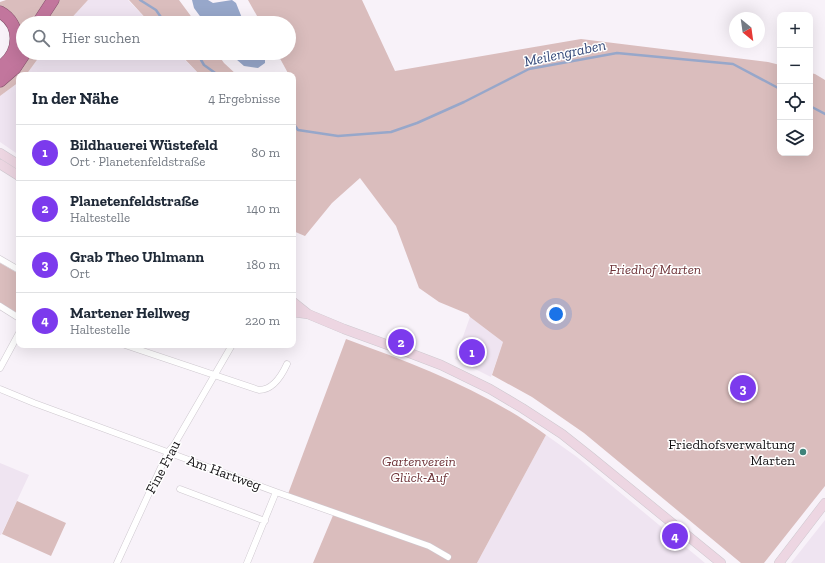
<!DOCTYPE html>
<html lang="de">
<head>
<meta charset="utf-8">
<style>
	body { margin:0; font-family:"Zilla Slab",serif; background:#f2f2f3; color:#1f2937 }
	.controls { position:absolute; right:12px; top:12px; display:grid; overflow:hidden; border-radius:8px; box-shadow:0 4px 16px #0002 }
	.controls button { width:36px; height:36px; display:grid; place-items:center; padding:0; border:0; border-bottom:1px solid #e0e1e3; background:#fff; color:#1f2937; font:20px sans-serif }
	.compass { position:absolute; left:729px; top:12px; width:36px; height:36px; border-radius:50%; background:#fff; box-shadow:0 4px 16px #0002; rotate:151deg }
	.you { position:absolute; left:556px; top:314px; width:14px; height:14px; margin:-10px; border:3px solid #fff; border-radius:50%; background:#1a73e8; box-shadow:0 0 0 6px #1a73e833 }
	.badge { display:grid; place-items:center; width:26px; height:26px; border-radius:50%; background:#7c3aed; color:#fff; font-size:13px; font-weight:700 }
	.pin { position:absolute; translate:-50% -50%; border:2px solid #fff; box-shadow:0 1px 4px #0006 }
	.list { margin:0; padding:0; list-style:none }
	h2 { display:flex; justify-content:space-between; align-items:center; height:52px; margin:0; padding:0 16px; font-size:17px }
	h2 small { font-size:13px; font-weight:400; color:#747a83 }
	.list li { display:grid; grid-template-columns:26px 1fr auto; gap:12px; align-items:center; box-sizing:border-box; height:56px; padding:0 16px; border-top:1px solid #e0e1e3 }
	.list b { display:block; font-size:15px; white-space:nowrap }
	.list p { margin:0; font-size:13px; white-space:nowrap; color:#747a83 }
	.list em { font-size:13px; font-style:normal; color:#747a83 }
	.icon { flex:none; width:22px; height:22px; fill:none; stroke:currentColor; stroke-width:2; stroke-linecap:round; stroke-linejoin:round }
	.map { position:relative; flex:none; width:825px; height:563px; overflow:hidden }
	.search { position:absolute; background:#fff; box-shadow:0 4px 16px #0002; left:16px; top:16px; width:280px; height:44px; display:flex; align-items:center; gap:10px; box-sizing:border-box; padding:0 14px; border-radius:22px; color:#747a83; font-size:15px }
	.panel { position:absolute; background:#fff; box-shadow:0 4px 16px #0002; left:16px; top:72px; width:280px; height:276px; border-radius:8px }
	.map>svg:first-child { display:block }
	.built { fill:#efe4f1 }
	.green { fill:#dabdbd }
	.water { fill:#97a7ca }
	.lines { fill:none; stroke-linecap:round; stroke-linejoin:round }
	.stream { stroke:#97a7ca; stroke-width:2.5 }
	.street-casing { stroke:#cec8cf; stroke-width:7 }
	.secondary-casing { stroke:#cec8cf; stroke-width:10 }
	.highway-casing { stroke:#85536d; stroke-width:13 }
	.street { stroke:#fff; stroke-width:6 }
	.secondary { stroke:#edd6e2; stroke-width:9 }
	.highway { stroke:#c2769d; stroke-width:12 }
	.poi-dot { fill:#3e837a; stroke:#fff; stroke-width:1.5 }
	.labels { text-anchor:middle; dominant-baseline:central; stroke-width:3; stroke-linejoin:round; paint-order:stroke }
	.park-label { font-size:14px; font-style:italic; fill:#6e3338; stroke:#fff }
	.poi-label { font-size:14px; fill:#131114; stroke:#fff; text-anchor:end }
	.street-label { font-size:14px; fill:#131114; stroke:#fff }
	.water-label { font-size:15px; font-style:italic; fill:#364a7a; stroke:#fff }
</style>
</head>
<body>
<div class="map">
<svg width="825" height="563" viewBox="0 0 825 563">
	<rect width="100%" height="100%" fill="#f8f2f9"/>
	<path class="built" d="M 88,0 L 128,0 L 150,23 L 67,23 Z
		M 42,53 L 178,53 L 200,75 L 26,75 Z
		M 19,82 L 19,155 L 0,142 L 0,96 Z
		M 470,317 L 503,342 L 491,377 L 455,359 Z
		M 546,435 L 577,457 L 705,563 L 477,563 Z
		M 0,463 L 29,475 L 1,535 L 0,535 Z
		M 825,520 L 825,563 L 791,563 Z"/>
	<path class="green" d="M 6,0 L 49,0 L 33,23 L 23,23 L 23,48 L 21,54 L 0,8 L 0,2 Z
		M 59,0 L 88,0 L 67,23 L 42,23 Z
		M 129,0 L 179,0 L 196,23 L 150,23 Z
		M 248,0 L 362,0 L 395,71 L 581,39 L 768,62 L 780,65 L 780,153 L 810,153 L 810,73 L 815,74 L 825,80 L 825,486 L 764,563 L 741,563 L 584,433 L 532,397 L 492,375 L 503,342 L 470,317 L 468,314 L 439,302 L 419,288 L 396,226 L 360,178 L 332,203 L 305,236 L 293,231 L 293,75 L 289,75 L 277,53 L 289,53 L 289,23 L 261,23 Z
		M 29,53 L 42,53 L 26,75 L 19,75 L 19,82 L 0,96 L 0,86 Z
		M 179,53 L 217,53 L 224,63 L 237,75 L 200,75 Z
		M 0,263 L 19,274 L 19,314 L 0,303 Z
		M 346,339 C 417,365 484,390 546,435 L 477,563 L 313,563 L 334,513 L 288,494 Z
		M 17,501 L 66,523 L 51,556 L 2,534 Z"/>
	<path class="water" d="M 192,0 L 208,0 L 213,3 L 232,0 L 236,3 L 244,23 L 205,23 L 194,8 Z
		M 229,53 L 262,53 L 265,60 L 265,63 L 258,68 L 244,66 Z"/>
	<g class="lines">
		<path class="stream" d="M 140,0 L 156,10 L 165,23
			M 197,53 L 204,65 L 218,75
			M 810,106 L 825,114
			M 293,123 L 298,130 L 338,136 L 391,132 L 417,123 L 464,102 L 529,69 L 617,53 L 733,64 L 780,89"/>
		<defs>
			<path id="street" d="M 0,259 L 19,270
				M 0,306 L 19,318
				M 125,345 L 259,390 C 273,390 282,375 287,364
				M 0,368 L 19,333
				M 0,389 L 34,403 L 276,492 L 429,546 L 448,557
				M 180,489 L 265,521
				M 117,563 L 168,452 L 174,445 L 232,345
				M 247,563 L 276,492"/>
			<path id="secondary" d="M 0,153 L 19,165
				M 0,164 L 19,176
				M 293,302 L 308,314
				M 293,312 L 308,314 L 344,329 L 399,349 L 441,365 L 490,389 L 522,408 L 562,434 L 591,457 L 721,563
				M 779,563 L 825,503"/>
			<path id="highway" d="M 0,12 C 22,24 21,53 0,67
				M 38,23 L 53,0
				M 0,81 L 15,68 L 25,53"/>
		</defs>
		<use href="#street" class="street-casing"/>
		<use href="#secondary" class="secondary-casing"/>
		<use href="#highway" class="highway-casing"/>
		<use href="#street" class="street"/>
		<use href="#secondary" class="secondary"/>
		<use href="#highway" class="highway"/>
	</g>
	<circle class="poi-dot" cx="803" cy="452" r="4"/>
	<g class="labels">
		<g class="park-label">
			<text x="655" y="269">Friedhof Marten</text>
			<text x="419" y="461">Gartenverein<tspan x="419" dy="16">Glück-Auf</tspan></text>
		</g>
		<g class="poi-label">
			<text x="795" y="444">Friedhofsverwaltung<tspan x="795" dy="16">Marten</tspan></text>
		</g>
		<g class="street-label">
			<text transform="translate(163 467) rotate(-62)">Fine Frau</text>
			<text transform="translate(224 473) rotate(20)">Am Hartweg</text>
		</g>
		<g class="water-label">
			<text transform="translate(565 53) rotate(-12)">Meilengraben</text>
		</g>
	</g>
</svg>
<div class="controls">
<button>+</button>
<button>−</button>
<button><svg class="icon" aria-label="locate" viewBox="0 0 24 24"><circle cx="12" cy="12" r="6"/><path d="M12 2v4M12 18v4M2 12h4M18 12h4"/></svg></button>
<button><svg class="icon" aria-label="layers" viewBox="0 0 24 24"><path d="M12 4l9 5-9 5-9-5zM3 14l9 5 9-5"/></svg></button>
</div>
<svg class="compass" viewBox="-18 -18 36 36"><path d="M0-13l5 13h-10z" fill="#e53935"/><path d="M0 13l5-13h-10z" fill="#747a83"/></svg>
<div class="you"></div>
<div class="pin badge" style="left:472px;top:352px">1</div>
<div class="pin badge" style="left:401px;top:342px">2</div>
<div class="pin badge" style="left:743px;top:388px">3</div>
<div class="pin badge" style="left:675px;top:536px">4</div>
<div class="search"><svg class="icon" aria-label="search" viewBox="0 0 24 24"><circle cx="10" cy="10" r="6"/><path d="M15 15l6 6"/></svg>Hier suchen</div>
<section class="panel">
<h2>In der Nähe<small>4 Ergebnisse</small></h2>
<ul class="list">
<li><span class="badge">1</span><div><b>Bildhauerei Wüstefeld</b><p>Ort · Planetenfeldstraße</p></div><em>80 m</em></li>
<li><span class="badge">2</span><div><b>Planetenfeldstraße</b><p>Haltestelle</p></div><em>140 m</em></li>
<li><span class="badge">3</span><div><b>Grab Theo Uhlmann</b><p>Ort</p></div><em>180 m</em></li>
<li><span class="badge">4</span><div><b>Martener Hellweg</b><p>Haltestelle</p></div><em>220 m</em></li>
</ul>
</section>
</div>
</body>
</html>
